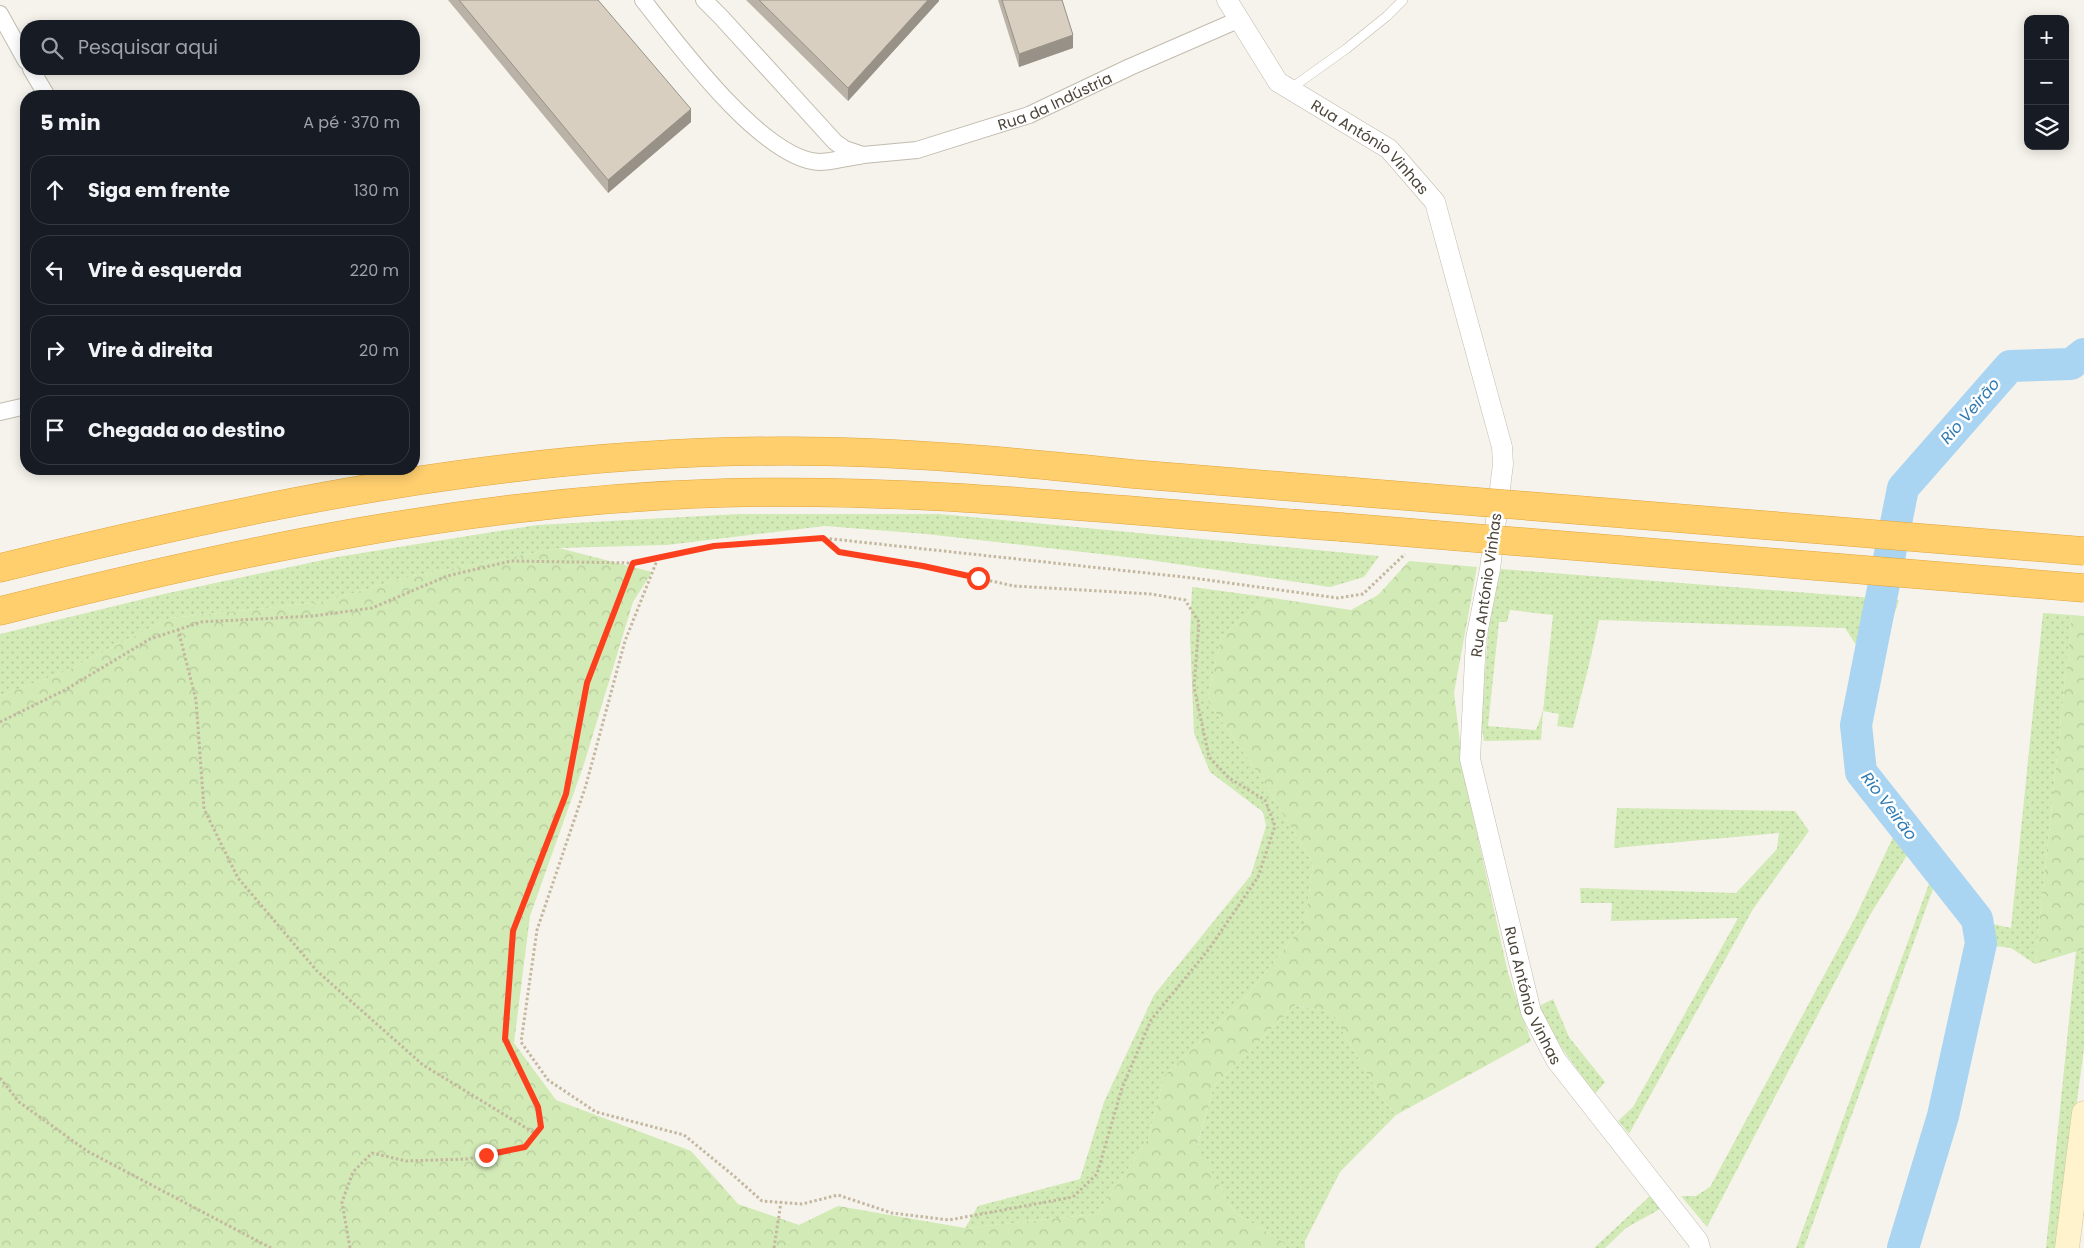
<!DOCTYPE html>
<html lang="pt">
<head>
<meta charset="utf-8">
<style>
	body { margin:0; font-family:Poppins,sans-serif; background:#20242c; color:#f1f3f6 }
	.controls { position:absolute; right:15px; top:15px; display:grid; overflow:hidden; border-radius:10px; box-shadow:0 2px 12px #0003 }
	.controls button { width:45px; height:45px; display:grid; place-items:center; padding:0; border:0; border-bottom:1px solid #363941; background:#171b24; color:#f1f3f6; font:25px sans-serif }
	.stop { position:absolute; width:15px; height:15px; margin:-11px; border:4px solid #fc3f1d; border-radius:50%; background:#fff }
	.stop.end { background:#fc3f1d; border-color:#fff; box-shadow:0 1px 5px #0008 }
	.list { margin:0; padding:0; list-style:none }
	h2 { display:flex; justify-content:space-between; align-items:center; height:65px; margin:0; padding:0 20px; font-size:21px }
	h2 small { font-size:16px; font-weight:400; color:#9ea1a6 }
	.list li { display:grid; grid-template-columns:32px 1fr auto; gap:15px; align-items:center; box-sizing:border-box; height:70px; margin:0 10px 10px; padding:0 10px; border:1px solid #363941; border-radius:20px }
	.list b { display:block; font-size:19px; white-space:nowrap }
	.list em { font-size:16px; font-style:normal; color:#9ea1a6 }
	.icon { flex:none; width:28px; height:28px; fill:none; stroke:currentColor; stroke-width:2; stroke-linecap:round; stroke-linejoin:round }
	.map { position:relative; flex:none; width:2084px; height:1248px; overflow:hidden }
	.search { position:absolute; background:#171b24; box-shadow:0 2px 12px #0003; left:20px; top:20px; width:400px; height:55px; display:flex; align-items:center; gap:12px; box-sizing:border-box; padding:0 18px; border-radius:20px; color:#9ea1a6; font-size:19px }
	.panel { position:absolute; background:#171b24; box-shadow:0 2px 12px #0003; left:20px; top:90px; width:400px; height:385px; border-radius:20px }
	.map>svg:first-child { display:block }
	.grass { fill:url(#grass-dots); fill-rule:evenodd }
	.forest { fill:url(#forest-crowns) }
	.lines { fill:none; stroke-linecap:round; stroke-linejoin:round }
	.river { stroke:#a9d4f2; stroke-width:32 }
	.service-casing { stroke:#c2bbae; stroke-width:10 }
	.minor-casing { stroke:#c2bbae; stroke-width:18 }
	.tertiary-casing { stroke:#c2bbae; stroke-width:21 }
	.secondary-casing { stroke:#d6c79b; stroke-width:25 }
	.motorway-casing { stroke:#e0a43c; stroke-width:29 }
	.path { stroke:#c4b79f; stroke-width:3; stroke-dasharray:2.5 2.5; stroke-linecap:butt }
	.service { stroke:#fff; stroke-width:9 }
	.minor { stroke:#fff; stroke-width:16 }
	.tertiary { stroke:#fff; stroke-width:20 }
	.secondary { stroke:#fff3cd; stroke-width:24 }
	.motorway { stroke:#ffcf6e; stroke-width:28 }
	.motorway-bridge-casing { stroke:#e0a43c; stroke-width:29; stroke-linecap:butt }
	.motorway-bridge { stroke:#ffcf6e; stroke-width:28 }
	.wall { fill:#bab2a6 }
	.shaded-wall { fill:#979187 }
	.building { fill:#d8cfc1; stroke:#979187 }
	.route { stroke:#fc3f1d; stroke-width:6 }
	.labels { text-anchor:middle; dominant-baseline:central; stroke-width:5; stroke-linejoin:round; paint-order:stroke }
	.street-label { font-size:15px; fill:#4b4439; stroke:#fff }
	.water-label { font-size:16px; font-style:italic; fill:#2e7ab2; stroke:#fff }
</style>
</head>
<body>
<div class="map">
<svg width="2084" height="1248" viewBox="0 0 2084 1248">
	<defs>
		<pattern id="grass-dots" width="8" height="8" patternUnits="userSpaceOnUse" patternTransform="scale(1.25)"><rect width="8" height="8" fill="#d2eab5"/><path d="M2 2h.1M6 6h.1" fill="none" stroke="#b6ca9c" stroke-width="1.8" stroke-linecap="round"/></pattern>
		<pattern id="forest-crowns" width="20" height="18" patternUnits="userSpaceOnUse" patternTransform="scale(1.25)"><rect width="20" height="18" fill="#d2eab5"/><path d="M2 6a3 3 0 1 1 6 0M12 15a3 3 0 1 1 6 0" fill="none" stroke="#b6ca9c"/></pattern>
	</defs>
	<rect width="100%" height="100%" fill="#f6f3ec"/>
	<path class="grass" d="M 739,514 L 940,514 L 1379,556 L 1364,577 L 1330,587 L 1143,559 L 926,534 L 825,526 L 667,545 L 559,548 L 413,576 L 322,602 L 170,618 L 66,671 L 0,696 L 0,634 L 164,594 L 337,557 L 537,525 Z
		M 1501,569 L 1899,600 L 1882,651 L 1865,718 L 1872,770 L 1993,924 L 2011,928 L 2043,613 L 2072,615 L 2035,964 L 2011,948 L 1987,945 L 1950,1117 L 1913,1248 L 1895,1248 L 1938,1107 L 1975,943 L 1934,886 L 1804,1248 L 1796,1248 L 1930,881 L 1909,852 L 1870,915 L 1707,1227 L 1681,1196 L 1696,1196 L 1710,1187 L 1855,918 L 1895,833 L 1853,775 L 1849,720 L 1862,654 L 1845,628 L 1599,620 L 1589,665 L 1573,728 L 1557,726 L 1559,714 L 1543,711 L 1541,740 L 1484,741 L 1481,725 L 1490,607 ZM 1510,610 L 1553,615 L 1543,711 L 1536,730 L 1488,726 L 1499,622 L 1507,622 Z
		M 1192,587 L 1266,597 L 1221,637 L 1207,700 L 1260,776 L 1313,864 L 1305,923 L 1241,1003 L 1164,1076 L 1148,1139 L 1097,1214 L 965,1228 L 978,1206 L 1080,1179 L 1104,1102 L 1154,995 L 1251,875 L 1266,826 L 1263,812 L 1210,772 L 1194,733 L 1190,635 Z
		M 1617,808 L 1795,811 L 1809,831 L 1753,909 L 1629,1134 L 1618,1121 L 1633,1107 L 1738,918 L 1611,921 L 1612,903 L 1581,903 L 1580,888 L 1736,893 L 1777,849 L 1779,833 L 1614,848 Z
		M 2084,949 L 2084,1049 L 2057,1248 L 2046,1248 L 2076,951 Z
		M 1553,999 L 1569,1037 L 1605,1082 L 1595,1094 L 1561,1047 L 1539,1006 Z
		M 1295,1005 L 1331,1012 L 1383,1100 L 1396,1115 L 1340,1172 L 1305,1241 L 1305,1248 L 1283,1248 L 1285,1243 L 1234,1212 L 1197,1146 L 1214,1086 Z
		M 1650,1196 L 1660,1209 L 1626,1228 L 1605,1248 L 1594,1248 Z"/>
	<path class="forest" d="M 559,548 L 652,572 L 633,602 L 584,764 L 530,916 L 514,1043 L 556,1100 L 691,1151 L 738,1204 L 799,1225 L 838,1206 L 965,1228 L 1097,1214 L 1148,1139 L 1164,1076 L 1241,1003 L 1305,923 L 1313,864 L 1260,776 L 1207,700 L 1221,637 L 1266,597 L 1351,610 L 1378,595 L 1409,561 L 1477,567 L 1454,693 L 1464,775 L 1508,973 L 1531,1041 L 1396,1115 L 1383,1100 L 1331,1012 L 1295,1005 L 1214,1086 L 1197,1145 L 1234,1212 L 1285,1243 L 1283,1248 L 0,1248 L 0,696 L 66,671 L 170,618 L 322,602 L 413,576 Z
		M 2072,615 L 2084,616 L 2084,949 L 2035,964 Z"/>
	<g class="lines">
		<path class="river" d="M 1903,1248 L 1943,1116 L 1981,943 L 1977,919 L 1861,772 L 1856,725 L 1903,488 L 2010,366 L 2071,364 L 2084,354"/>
		<defs>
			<path id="service" d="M 1290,89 L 1346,49 L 1387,16 L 1403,0"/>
			<g id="minor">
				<path d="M 643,0 C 677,43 762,159 819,162 C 832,162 847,157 860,156"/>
				<path id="s1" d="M 704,0 L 721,17 L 835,142 L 845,149 L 863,155 L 917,150 L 1029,115 L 1130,67 L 1238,20"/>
				<path d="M 0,14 L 26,61"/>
				<path d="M 31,69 L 47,96"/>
				<path d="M 0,412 L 26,406"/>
			</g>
			<g id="tertiary">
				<path id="s2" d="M 1227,0 L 1278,82 L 1389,149 L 1435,202 L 1502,447 L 1503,464 L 1490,569 L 1476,639 L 1470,759 L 1531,1012 L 1556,1060 L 1698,1241 L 1700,1248"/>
			</g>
			<path id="secondary" d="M 2067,1248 L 2084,1113"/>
			<path id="motorway" d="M 0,568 C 261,503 516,451 786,451 C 902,451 1017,462 1133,474 C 1203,480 1273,485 1343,491
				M 0,611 C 238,551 477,500 723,493 C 928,487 1137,513 1341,527"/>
		</defs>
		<use href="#service" class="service-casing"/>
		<use href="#minor" class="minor-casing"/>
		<use href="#tertiary" class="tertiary-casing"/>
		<use href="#secondary" class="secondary-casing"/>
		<use href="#motorway" class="motorway-casing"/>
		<path class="path" d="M 658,558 L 625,641 L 586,785 L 537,930 L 521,1042 L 548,1080 L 596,1112 L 684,1135 L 734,1176 L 762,1201 L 802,1204 L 838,1195 L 892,1213 L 949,1220 L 1073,1197 L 1097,1174 L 1122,1088 L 1151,1020 L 1209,949 L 1258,877 L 1275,826 L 1265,800 L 1229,778 L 1209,757 L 1194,687 L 1199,622 L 1185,600 L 1151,594 L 1014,586 L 923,566 L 839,552 L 823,538
			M 178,629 L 196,700 L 204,809 L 238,878 L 317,971 L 423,1065 L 536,1134
			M 0,722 L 65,690 L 150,639 L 201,622 L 313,616 L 372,608 L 447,576 L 511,561 L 633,563 L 714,546 L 823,538 L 1193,578 L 1338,598 L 1363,594 L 1405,554
			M 0,1078 L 19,1102 L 87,1151 L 271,1248
			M 350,1248 L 342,1202 L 353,1172 L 372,1153 L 406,1161 L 467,1159 L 525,1147 L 541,1127 L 538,1107 L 505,1039 L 513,931 L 566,794 L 587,683 L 633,563
			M 774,1248 L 781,1202"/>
		<use href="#service" class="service"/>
		<use href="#minor" class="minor"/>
		<use href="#tertiary" class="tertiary"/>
		<use href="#secondary" class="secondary"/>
		<use href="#motorway" class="motorway"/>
		<defs>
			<path id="motorway-bridge" d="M 1343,491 L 2084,551
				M 1341,527 L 2084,588"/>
		</defs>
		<use href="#motorway-bridge" class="motorway-bridge-casing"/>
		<use href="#motorway-bridge" class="motorway-bridge"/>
	</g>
	<path class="wall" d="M 448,0 L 598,0 L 691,122 L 608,193 Z
		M 746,0 L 939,0 L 939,1 L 848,101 Z
		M 998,0 L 1062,0 L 1073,48 L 1019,67 Z"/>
	<path class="shaded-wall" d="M 928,0 L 939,0 L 939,1 L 848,101 L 848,88 Z
		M 1073,35 L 1073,48 L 1019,67 L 1019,54 Z
		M 691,109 L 691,122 L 608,193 L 608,180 Z"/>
	<path class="building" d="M 459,0 L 598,0 L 691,109 L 608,180 Z
		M 759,0 L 928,0 L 848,88 Z
		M 1002,0 L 1062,0 L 1073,35 L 1019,54 Z"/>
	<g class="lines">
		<path class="route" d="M 486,1155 L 525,1147 L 541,1127 L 538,1107 L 505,1039 L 513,931 L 566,794 L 587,683 L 633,563 L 714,546 L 823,538 L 839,552 L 923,566 L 978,578"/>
	</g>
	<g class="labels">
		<g class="street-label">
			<text stroke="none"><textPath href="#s1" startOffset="425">Rua da Indústria</textPath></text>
			<text stroke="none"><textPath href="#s2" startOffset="210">Rua António Vinhas</textPath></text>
			<text transform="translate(1486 585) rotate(-82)">Rua António Vinhas</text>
			<text stroke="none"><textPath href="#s2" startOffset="1110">Rua António Vinhas</textPath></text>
		</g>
		<g class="water-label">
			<text transform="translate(1970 411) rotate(-49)">Rio Veirão</text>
			<text transform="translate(1889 806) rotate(53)">Rio Veirão</text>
		</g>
	</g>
</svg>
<div class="controls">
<button>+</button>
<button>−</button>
<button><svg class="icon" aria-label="layers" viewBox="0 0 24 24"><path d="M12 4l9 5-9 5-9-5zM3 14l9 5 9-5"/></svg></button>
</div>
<div class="stop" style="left:978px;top:578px"></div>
<div class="stop end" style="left:486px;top:1155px"></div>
<div class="search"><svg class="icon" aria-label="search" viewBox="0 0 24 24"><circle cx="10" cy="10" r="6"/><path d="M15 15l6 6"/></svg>Pesquisar aqui</div>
<section class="panel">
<h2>5 min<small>A pé · 370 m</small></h2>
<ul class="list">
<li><svg class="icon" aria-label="ahead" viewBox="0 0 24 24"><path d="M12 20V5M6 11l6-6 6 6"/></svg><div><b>Siga em frente</b></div><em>130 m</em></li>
<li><svg class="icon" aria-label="left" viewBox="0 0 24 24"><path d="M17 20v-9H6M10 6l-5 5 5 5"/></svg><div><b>Vire à esquerda</b></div><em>220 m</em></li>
<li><svg class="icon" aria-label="right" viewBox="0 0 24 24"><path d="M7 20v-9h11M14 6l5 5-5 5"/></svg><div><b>Vire à direita</b></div><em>20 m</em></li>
<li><svg class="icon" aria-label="arrive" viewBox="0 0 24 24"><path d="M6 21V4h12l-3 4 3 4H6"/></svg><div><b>Chegada ao destino</b></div></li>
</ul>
</section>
</div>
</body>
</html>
